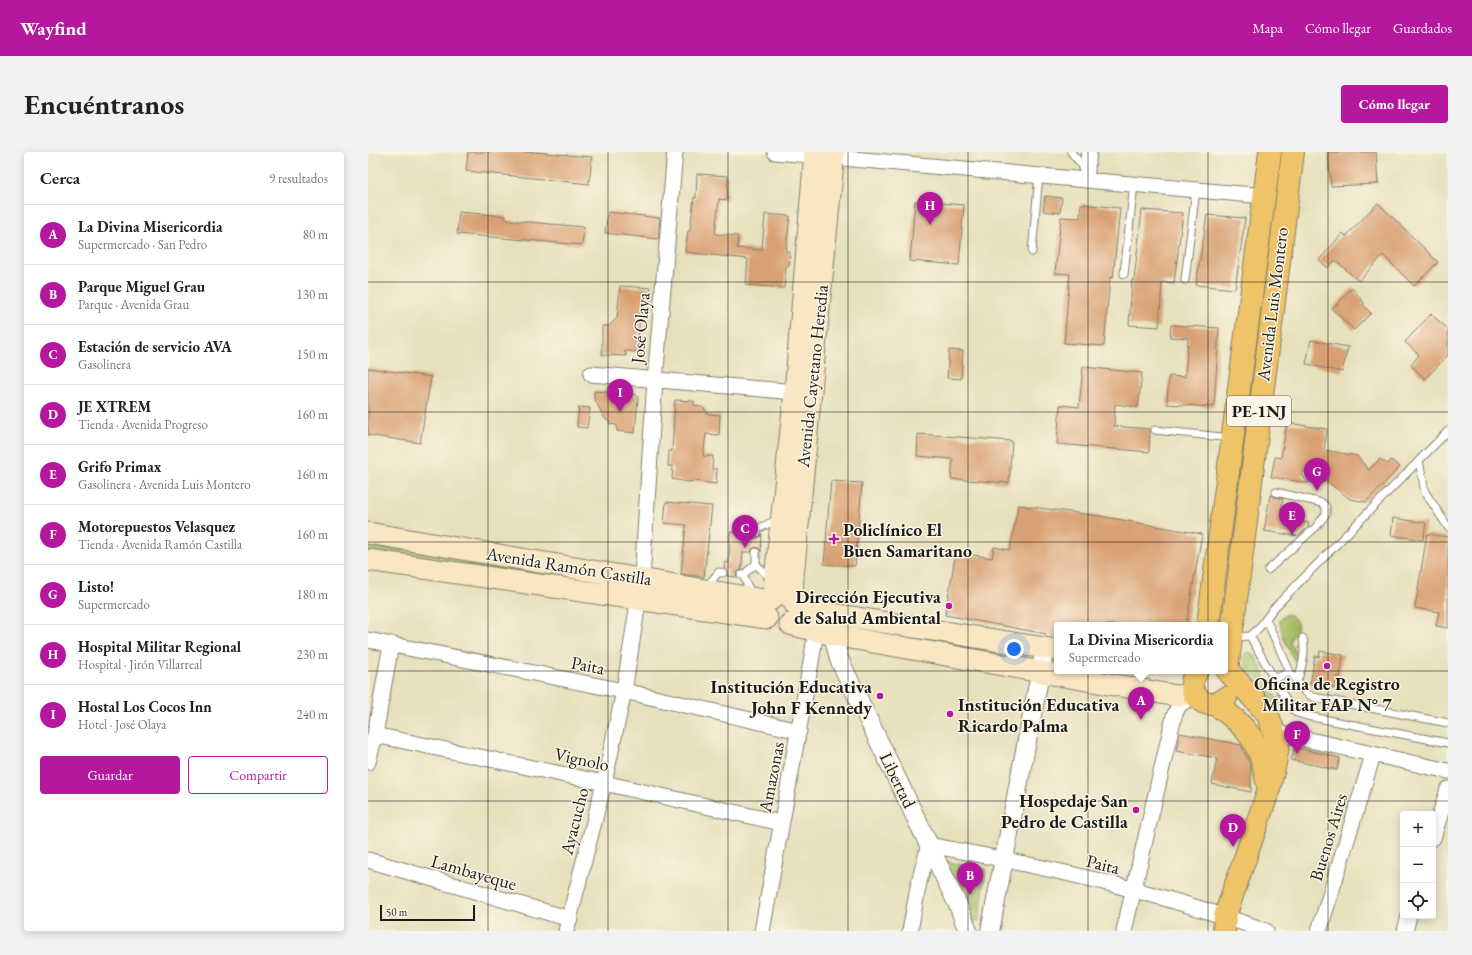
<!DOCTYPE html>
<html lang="es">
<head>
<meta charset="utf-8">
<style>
	body { margin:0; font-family:"EB Garamond",serif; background:#f2f2f2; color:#222 }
	.controls { position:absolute; right:12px; bottom:12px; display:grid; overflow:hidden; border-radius:4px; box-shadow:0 2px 10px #0003 }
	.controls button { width:36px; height:36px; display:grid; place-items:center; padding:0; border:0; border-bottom:1px solid #e0e0e0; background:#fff; color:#222; font:20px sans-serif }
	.scale { position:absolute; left:12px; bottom:10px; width:95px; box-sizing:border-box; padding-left:4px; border:2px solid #1c1c1c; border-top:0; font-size:11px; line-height:14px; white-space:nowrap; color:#1c1c1c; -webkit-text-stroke:3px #fcf5e5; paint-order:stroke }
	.you { position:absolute; left:646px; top:497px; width:14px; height:14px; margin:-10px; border:3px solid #fff; border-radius:50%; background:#1a73e8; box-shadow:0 0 0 6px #1a73e833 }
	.badge { display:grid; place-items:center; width:26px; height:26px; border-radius:50%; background:#b5179e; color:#fff; font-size:13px; font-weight:700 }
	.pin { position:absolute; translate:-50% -33px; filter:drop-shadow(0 1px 2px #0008) }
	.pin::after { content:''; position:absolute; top:21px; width:14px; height:12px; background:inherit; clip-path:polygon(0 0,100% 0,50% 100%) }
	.popup { position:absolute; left:686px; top:470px; width:174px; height:52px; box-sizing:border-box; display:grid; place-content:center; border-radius:4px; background:#fff; filter:drop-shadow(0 1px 3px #0005); font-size:13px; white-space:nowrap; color:#767676 }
	.popup b { font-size:15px; color:#222 }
	.popup::after { content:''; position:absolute; left:50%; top:100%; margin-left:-8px; border:8px solid transparent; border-top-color:#fff }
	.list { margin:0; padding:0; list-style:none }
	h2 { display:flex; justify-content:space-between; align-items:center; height:52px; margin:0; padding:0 16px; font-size:17px }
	h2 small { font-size:13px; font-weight:400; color:#767676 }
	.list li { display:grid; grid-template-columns:26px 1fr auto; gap:12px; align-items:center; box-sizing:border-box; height:60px; padding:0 16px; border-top:1px solid #e0e0e0 }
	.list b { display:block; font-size:15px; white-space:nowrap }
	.list p { margin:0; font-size:13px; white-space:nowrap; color:#767676 }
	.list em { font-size:13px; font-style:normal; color:#767676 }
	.actions { display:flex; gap:8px; padding:12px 16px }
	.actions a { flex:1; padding:9px 0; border:1px solid #b5179e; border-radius:4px; text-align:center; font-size:14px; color:#b5179e }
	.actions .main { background:#b5179e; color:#fff }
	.icon { flex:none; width:22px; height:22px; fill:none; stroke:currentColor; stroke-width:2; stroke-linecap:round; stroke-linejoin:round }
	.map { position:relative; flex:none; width:1080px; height:779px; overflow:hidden; border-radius:4px }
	header { display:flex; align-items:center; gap:24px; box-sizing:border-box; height:56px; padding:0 20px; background:#b5179e; color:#fff }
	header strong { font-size:19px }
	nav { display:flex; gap:22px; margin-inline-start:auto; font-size:14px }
	.intro { display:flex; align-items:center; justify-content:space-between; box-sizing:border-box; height:96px; padding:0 24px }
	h1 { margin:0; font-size:28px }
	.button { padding:10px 18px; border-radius:4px; background:#b5179e; color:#fff; font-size:14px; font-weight:700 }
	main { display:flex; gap:24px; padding:0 24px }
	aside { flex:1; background:#fff; border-radius:4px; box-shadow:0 2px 10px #0003 }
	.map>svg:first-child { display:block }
	.grass { fill:url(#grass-tufts); stroke:#5f6d40 }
	.building { fill:#d9a173 }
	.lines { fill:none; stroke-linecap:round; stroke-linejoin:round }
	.service-casing { stroke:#827e6c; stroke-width:9 }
	.minor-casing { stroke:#827e6c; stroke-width:17 }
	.tertiary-casing { stroke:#827e6c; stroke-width:20 }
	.secondary-casing { stroke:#827e6c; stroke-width:23 }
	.primary-casing { stroke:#827e6c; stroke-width:24 }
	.service { stroke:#fff; stroke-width:7 }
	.minor { stroke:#fff; stroke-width:15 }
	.tertiary { stroke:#fff; stroke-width:18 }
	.secondary { stroke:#f9e7c3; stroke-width:21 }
	.primary { stroke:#efc469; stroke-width:22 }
	.grid { fill:none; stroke:#1c1c1c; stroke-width:1; stroke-opacity:0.55 }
	.poi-dot { fill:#b5179e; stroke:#fcf5e5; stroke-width:1.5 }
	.labels { text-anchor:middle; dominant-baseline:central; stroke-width:3; stroke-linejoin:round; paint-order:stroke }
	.shield { fill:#fcf5e5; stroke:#5f5d58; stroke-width:1 }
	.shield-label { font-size:17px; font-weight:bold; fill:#1c1c1c }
	.street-label { font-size:18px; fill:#1c1c1c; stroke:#fcf5e5 }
	.poi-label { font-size:18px; font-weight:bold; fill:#1c1c1c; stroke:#fcf5e5; text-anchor:end }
</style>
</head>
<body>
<header>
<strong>Wayfind</strong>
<nav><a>Mapa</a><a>Cómo llegar</a><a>Guardados</a></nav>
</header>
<div class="intro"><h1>Encuéntranos</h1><a class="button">Cómo llegar</a></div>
<main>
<aside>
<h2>Cerca<small>9 resultados</small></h2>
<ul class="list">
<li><span class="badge">A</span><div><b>La Divina Misericordia</b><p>Supermercado · San Pedro</p></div><em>80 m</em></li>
<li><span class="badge">B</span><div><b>Parque Miguel Grau</b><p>Parque · Avenida Grau</p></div><em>130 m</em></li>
<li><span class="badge">C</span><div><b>Estación de servicio AVA</b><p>Gasolinera</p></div><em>150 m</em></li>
<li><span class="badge">D</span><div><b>JE XTREM</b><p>Tienda · Avenida Progreso</p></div><em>160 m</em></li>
<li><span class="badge">E</span><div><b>Grifo Primax</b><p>Gasolinera · Avenida Luis Montero</p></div><em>160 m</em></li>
<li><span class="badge">F</span><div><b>Motorepuestos Velasquez</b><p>Tienda · Avenida Ramón Castilla</p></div><em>160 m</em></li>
<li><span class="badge">G</span><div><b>Listo!</b><p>Supermercado</p></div><em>180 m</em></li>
<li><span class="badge">H</span><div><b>Hospital Militar Regional</b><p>Hospital · Jirón Villarreal</p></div><em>230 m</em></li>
<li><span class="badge">I</span><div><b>Hostal Los Cocos Inn</b><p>Hotel · José Olaya</p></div><em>240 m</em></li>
</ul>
<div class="actions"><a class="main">Guardar</a><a>Compartir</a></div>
</aside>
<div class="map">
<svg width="1080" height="779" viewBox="0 0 1080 779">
	<defs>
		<pattern id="grass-tufts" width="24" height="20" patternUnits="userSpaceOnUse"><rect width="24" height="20" fill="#a2be65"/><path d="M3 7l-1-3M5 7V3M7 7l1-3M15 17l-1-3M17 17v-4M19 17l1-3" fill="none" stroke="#839a52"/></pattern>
	</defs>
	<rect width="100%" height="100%" fill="#fcf5e5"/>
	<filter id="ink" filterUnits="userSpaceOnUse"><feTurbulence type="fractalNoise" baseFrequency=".025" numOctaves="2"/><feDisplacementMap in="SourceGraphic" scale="8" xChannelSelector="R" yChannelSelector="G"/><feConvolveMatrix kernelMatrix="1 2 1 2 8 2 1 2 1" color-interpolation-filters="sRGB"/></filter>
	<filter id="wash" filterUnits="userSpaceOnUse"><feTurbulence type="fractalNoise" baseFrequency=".012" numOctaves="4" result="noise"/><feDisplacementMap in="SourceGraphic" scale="16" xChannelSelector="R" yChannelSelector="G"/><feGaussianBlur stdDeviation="0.9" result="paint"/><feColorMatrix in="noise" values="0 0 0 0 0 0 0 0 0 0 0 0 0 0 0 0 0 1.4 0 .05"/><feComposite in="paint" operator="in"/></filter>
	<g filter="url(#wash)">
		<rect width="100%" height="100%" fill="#e7e0bc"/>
		<path class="grass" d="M 0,393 L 255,429 L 254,435 L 0,400 Z
			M 918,462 L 923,463 C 937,477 925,478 922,490 L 930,507 L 928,508 L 926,508 L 915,485 L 911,468 Z
			M 880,500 L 887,504 L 907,543 L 919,560 C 906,549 875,522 875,504 Z
			M 575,709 L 618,717 L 611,769 L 602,770 Z"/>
		<g id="blocks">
			<path class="building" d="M 100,0 L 166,0 L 224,5 L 221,32 L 98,19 Z
				M 960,0 L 1008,0 L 1010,32 L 963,34 Z
				M 329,22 L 360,24 L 359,48 L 351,47 L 347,82 L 370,84 L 369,96 L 394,98 L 397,62 L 422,64 L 418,100 L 422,100 L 421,114 L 418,114 L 416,136 L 378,133 L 380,107 L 317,100 L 320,79 L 322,79 L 326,45 L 328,46 Z
				M 677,44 L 694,46 L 692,61 L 675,59 Z
				M 547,49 L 596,53 L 591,113 L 542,109 Z
				M 1010,51 L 1070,110 L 1046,134 L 1015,103 L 991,129 L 967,108 L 960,116 L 951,108 L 975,81 L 978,84 Z
				M 713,52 L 752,56 L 745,126 L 742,125 L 736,194 L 696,191 L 702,122 L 687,121 L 693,65 L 712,66 Z
				M 774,58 L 815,61 L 806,131 L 794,130 L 791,175 L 761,173 L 764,128 L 766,128 Z
				M 91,60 L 138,64 L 138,68 L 216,75 L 214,93 L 89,82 Z
				M 240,60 L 292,66 L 290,87 L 237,81 Z
				M 839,63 L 877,66 L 867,137 L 828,133 Z
				M 252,134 L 283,136 L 281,160 L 272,160 L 270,187 L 274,187 L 274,200 L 257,199 L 258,204 L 234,203 L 234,174 L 241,174 L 249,166 Z
				M 984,136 L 996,151 L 995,153 L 1003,161 L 986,178 L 964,157 Z
				M 1063,162 L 1080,177 L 1080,203 L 1057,227 L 1043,213 L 1051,203 L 1037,190 Z
				M 803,173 L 851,176 L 846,255 L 799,252 L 801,224 L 817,225 L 820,186 L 802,185 Z
				M 943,188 L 980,195 L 974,220 L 938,212 Z
				M 581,198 L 595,199 L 593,227 L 579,226 Z
				M 715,215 L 774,221 L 770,255 L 747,252 L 746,274 L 782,277 L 781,300 L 689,292 L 692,253 L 711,255 Z
				M 0,216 L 63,225 L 52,291 L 0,283 Z
				M 226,239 L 266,242 L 270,245 L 267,281 L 249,279 L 249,273 L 241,272 L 242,270 L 237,267 L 226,246 Z
				M 307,248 L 326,249 L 326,253 L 336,256 L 340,262 L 352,263 L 351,283 L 338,282 L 335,304 L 345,304 L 344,317 L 349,317 L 348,332 L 327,329 L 319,330 L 304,327 L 305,314 L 300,314 L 301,299 L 304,299 Z
				M 211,255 L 222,256 L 219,276 L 209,275 Z
				M 919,271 L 959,277 L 956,298 L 989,304 L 1001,318 L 1012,307 L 1020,312 L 1023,308 L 1032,315 L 998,350 L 982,347 L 940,315 L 933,323 L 941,331 L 903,325 L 907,305 L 913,306 Z
				M 550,282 L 644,289 L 641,331 L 583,327 L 585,307 L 549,304 Z
				M 463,329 L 494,331 L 487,414 L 456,412 Z
				M 902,343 L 915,347 L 913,358 L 930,360 L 929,369 L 941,371 L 940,375 L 930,384 L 896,379 Z
				M 298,350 L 344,354 L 336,425 L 313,422 L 318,373 L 296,371 Z
				M 650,353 L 731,364 L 834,382 L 818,473 L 689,473 L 689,484 L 577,463 L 588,400 L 624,406 L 626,395 L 642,398 Z
				M 1025,366 L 1058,371 L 1055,388 L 1023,383 Z
				M 362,380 L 384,381 L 385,384 L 388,386 L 392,385 L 394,382 L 393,400 L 391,396 L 388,395 L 384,397 L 383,400 L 375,400 L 373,418 L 369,420 L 368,425 L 359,424 L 360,419 L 356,416 L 357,410 L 361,411 Z
				M 1059,382 L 1080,385 L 1080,476 L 1068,474 L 1071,460 L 1047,456 Z
				M 952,499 L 975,503 L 972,525 L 969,524 L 967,536 L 942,532 L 947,504 L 951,505 Z
				M 812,581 L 873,593 L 883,614 L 883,640 L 844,632 L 849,606 L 808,599 Z
				M 931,596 L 972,606 L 969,618 L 923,608 L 926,597 Z"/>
		</g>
	</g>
	<g filter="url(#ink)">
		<use href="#blocks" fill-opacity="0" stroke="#827e6c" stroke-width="1"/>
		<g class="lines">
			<defs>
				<path id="service" d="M 703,0 L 718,18
					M 664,100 L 671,23
					M 756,122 L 766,32
					M 817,128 L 828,37
					M 787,278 L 863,286
					M 1051,309 L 1057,340 L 1080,375
					M 389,381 L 390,377 L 410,367
					M 388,400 L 388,412 L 404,428
					M 900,418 L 948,375 L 958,362 L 958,355 L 954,351 L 908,340
					M 373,423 L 375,423 L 383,442
					M 375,423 L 388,412
					M 338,435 L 351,420 L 355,421
					M 898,467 L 922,520 L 937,540 L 945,545 L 1080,571
					M 882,484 L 921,553 L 929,561 L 939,564 L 1080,591
					M 866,485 L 882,484 L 891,476 L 905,457 L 1080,279
					M 906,527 L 922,520
					M 929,530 C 934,515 938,502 935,486"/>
				<path id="minor" d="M 407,0 L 896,44
					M 718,27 L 721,0
					M 223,222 L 427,240
					M 0,488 L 256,539 L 431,579
					M 906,580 L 1080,619
					M 7,583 L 236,631 L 413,671
					M 0,610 L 7,583 L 23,492
					M 1065,686 L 1080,637
					M 0,708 L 202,767
					M 198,779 L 236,631 L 256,539 L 274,426 L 287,228 L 307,0
					M 394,779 L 443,510 L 448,479
					M 542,779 L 551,730 L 561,693 C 674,714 789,739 898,779
					M 756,779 L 806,564 L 811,553 L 827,543
					M 951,779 L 1005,603
					M 1037,779 L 1041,764"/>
				<path id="tertiary" d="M 465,483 L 471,507 L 590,753 L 600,779
					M 622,779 L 677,496"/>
				<path id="secondary" d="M 0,381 L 401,449
					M 0,408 L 399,466
					M 405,446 L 427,240 L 447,0
					M 424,448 L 425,425 L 466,0
					M 427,453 L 465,462 L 689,498
					M 422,472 L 465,483 L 809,544 L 826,541"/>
				<path id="primary" d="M 840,473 L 902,0
					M 859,518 L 925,0
					M 829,519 C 813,540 839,563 858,546
					M 847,552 C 879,574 893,591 899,630
					M 856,779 L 857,764 L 901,637 L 907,611 L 910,595 L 906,580 L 899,561 L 861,520"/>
			</defs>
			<use href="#service" class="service-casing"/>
			<use href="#minor" class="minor-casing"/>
			<use href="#tertiary" class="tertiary-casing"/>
			<use href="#secondary" class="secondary-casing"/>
			<use href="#primary" class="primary-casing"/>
			<use href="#service" class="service"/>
			<use href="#minor" class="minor"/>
			<use href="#tertiary" class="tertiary"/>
			<use href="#secondary" class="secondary"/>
			<use href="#primary" class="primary"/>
		</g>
	</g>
	<path class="grid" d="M 120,0 L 120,779M 240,0 L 240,779M 360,0 L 360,779M 480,0 L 480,779M 600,0 L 600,779M 720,0 L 720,779M 840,0 L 840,779M 960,0 L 960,779M 0,130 L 1080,130M 0,260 L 1080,260M 0,390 L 1080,390M 0,519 L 1080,519M 0,649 L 1080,649"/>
	<g class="poi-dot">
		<path d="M464 381h4v4h4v4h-4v4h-4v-4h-4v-4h4z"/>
		<circle cx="581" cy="454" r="4"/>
		<circle cx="959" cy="514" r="4"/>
		<circle cx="512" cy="544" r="4"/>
		<circle cx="582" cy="562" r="4"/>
		<circle cx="768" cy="658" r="4"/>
	</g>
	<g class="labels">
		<rect class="shield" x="859" y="244" width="64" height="30" rx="3"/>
		<g class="shield-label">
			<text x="891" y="259">PE-1NJ</text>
		</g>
		<g class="street-label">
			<text transform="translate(904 152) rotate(-83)">Avenida Luis Montero</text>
			<text transform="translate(272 176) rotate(-85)">José Olaya</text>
			<text transform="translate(444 224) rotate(-84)">Avenida Cayetano Heredia</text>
			<text transform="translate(201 414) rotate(9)">Avenida Ramón Castilla</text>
			<text transform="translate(220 513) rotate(11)">Paita</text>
			<text transform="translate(214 607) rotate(12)">Vignolo</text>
			<text transform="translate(403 625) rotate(-79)">Amazonas</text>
			<text transform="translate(530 628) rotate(64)">Libertad</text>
			<text transform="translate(206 669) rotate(-76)">Ayacucho</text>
			<text transform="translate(960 685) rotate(-73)">Buenos Aires</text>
			<text transform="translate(735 712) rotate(14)">Paita</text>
			<text transform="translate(106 720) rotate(16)">Lambayeque</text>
		</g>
		<g class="poi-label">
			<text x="475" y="377" text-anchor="start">Policlínico El<tspan x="475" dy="21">Buen Samaritano</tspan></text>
			<text x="573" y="444">Dirección Ejecutiva<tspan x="573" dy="21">de Salud Ambiental</tspan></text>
			<text x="959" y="531" text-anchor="middle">Oficina de Registro<tspan x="959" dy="21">Militar FAP N° 7</tspan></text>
			<text x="504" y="534">Institución Educativa<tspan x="504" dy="21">John F Kennedy</tspan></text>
			<text x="590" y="552" text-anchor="start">Institución Educativa<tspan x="590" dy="21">Ricardo Palma</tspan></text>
			<text x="760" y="648">Hospedaje San<tspan x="760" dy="21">Pedro de Castilla</tspan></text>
		</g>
	</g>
</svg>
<div class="controls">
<button>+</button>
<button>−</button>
<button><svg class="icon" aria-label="locate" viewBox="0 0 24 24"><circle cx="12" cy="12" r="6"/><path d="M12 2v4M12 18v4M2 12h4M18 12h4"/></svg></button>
</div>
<div class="scale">50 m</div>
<div class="you"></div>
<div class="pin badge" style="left:773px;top:568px">A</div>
<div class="popup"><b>La Divina Misericordia</b>Supermercado</div>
<div class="pin badge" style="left:602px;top:743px">B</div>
<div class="pin badge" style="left:377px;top:396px">C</div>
<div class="pin badge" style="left:865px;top:695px">D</div>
<div class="pin badge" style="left:924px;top:383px">E</div>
<div class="pin badge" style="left:929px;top:602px">F</div>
<div class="pin badge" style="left:949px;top:339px">G</div>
<div class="pin badge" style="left:562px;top:73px">H</div>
<div class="pin badge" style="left:252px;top:260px">I</div>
</div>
</main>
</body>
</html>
